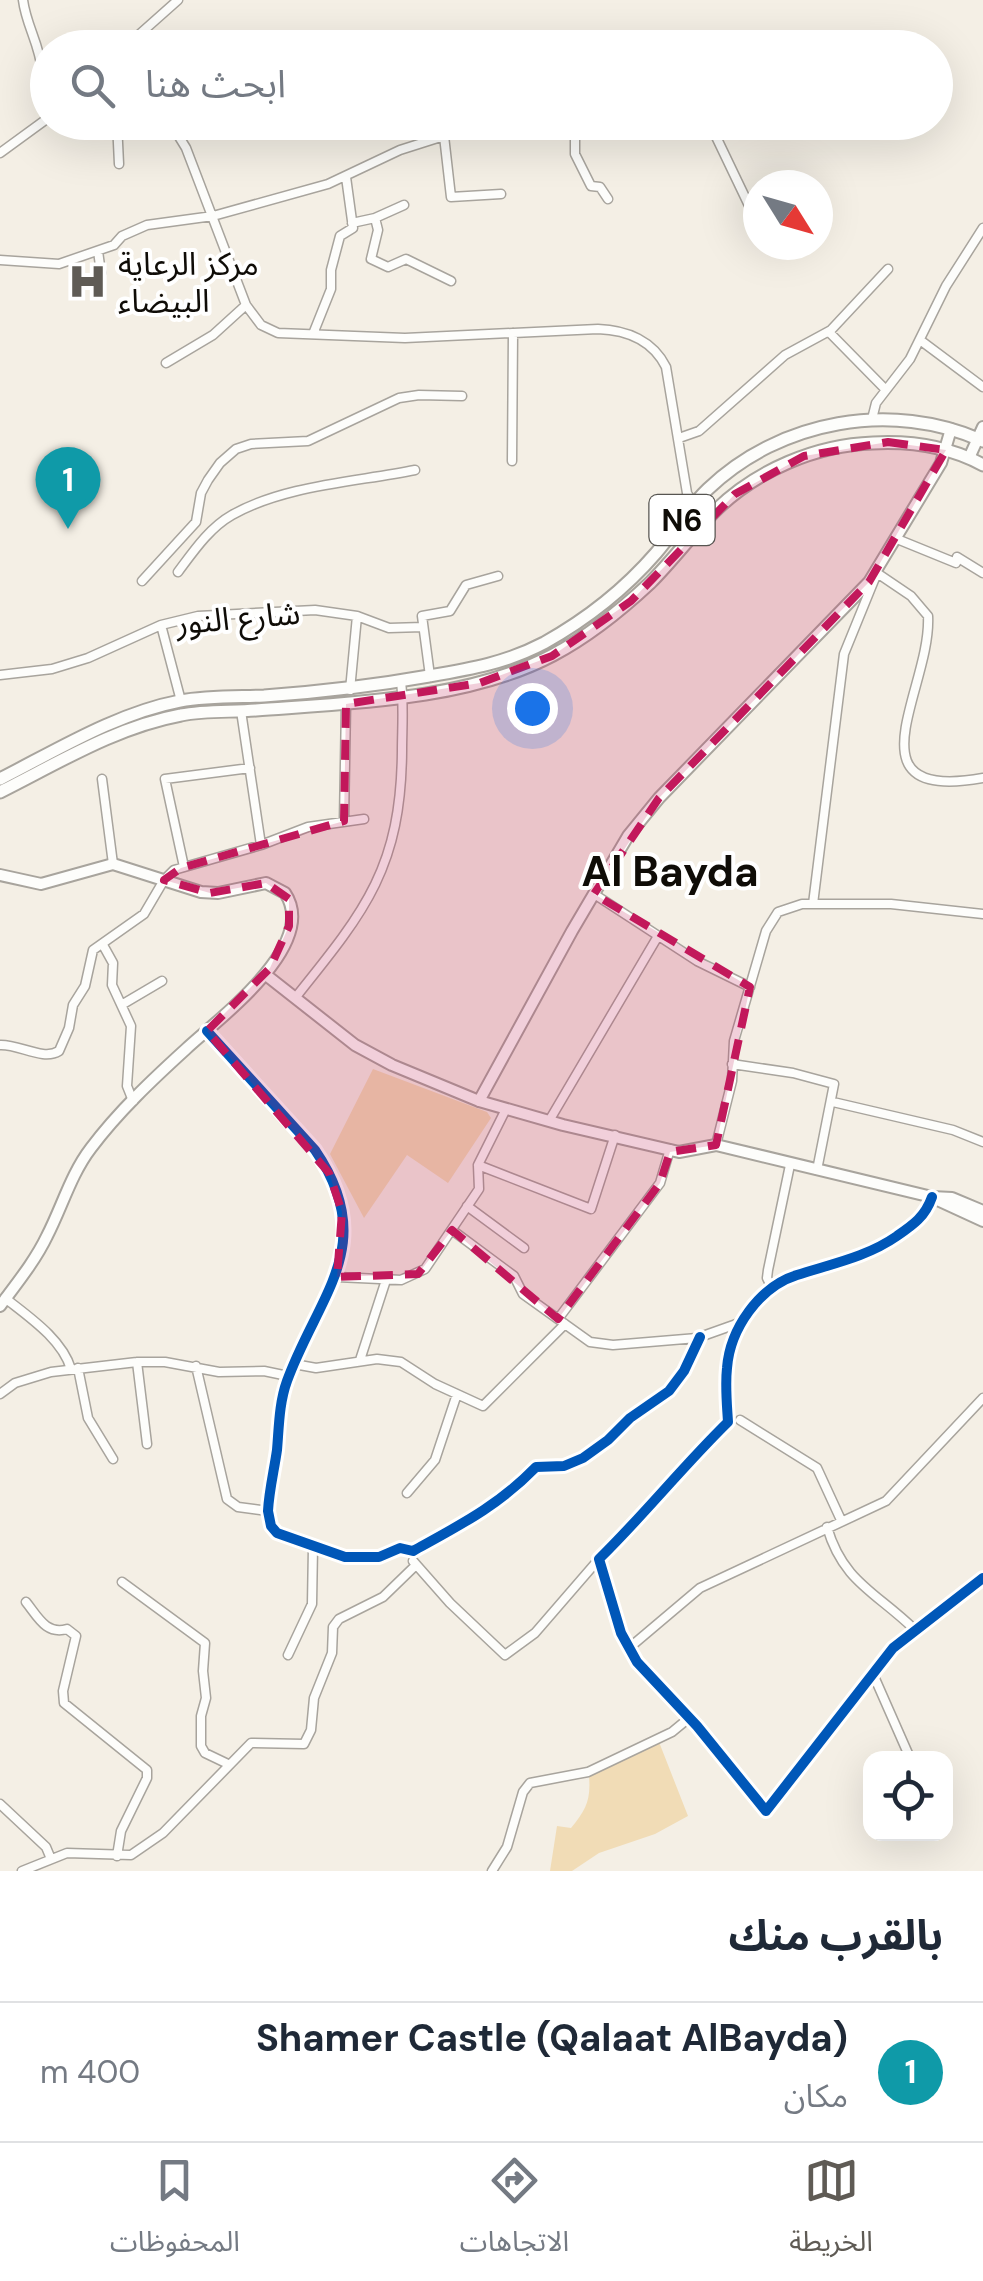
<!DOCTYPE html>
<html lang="ar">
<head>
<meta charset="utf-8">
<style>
	body { margin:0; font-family:"DM Sans","Noto Sans Arabic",sans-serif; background:#f6f6f7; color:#1f2937; direction:rtl }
	.controls { position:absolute; right:30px; bottom:30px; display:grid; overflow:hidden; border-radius:20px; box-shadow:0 10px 40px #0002 }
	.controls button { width:90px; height:90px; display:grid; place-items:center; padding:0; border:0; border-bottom:2px solid #e0e1e3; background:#fff; color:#1f2937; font:50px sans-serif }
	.compass { position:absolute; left:743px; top:170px; width:90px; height:90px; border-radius:50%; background:#fff; box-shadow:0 10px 40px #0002; rotate:127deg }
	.you { position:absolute; left:532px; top:708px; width:35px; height:35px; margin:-25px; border:8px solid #fff; border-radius:50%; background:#1a73e8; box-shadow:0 0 0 15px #1a73e833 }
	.badge { display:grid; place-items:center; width:65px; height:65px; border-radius:50%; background:#5f5b55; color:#fff; font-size:32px; font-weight:700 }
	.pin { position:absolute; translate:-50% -82px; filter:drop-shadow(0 2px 5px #0008) }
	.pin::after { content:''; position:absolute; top:52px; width:35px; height:30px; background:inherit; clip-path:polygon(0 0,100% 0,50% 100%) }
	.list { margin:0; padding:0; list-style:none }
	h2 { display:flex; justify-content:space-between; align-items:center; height:130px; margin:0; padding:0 40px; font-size:42px }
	h2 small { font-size:32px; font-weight:400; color:#747a83 }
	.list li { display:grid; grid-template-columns:65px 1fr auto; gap:30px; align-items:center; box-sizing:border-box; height:140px; padding:0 40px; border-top:2px solid #e0e1e3 }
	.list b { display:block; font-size:38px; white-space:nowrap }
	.list p { margin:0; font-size:32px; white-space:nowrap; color:#747a83 }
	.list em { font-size:32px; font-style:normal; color:#747a83 }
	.icon { flex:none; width:55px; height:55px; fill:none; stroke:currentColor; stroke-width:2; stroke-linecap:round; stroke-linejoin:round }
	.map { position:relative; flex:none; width:983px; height:1871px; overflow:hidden; direction:ltr }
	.search { position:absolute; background:#fff; box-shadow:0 10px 40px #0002; left:30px; right:30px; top:30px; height:110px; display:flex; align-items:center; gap:25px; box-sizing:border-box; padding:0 35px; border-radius:55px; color:#747a83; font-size:38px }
	.sheet { height:270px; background:#fff }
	nav { display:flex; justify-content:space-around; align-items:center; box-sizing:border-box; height:140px; border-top:2px solid #e0e1e3; background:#fff; font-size:28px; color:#747a83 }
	nav a { display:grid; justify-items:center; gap:5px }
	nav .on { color:#5f5b55 }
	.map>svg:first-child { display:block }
	.green { fill:#f1dcb6 }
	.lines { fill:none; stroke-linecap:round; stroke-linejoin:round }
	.street-casing { stroke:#a8a49d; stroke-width:11 }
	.secondary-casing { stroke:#a8a49d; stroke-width:14 }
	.primary-casing { stroke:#a8a49d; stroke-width:15 }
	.street { stroke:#fdfdfb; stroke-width:8 }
	.secondary { stroke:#fdfdfb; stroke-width:10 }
	.primary { stroke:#fdfdfb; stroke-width:11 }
	.cycleway-casing { stroke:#fff; stroke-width:16 }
	.cycleway { stroke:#0057b8; stroke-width:10 }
	.marked { fill:#c2185b; fill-opacity:0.2; stroke:#c2185b; stroke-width:8; stroke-dasharray:20 12; stroke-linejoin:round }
	.labels { text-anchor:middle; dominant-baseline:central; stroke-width:8; stroke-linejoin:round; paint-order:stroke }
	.shield { fill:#fff; stroke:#575551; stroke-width:2.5 }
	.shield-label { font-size:30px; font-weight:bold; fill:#0f0c07 }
	.poi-label { font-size:32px; fill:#0f0c07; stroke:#fff; text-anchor:start }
	.street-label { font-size:32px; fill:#0f0c07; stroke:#fff }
	.district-label { font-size:42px; font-weight:bold; fill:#0f0c07; stroke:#fff }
</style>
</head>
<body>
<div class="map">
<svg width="983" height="1871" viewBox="0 0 983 1871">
	<rect width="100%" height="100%" fill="#f4efe5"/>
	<path class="green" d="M 373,1069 L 487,1112 L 491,1118 L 448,1183 L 407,1155 L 364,1218 L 330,1154 Z
		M 659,1742 L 688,1816 L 655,1834 L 599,1853 L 572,1871 L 550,1871 L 557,1826 L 571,1828 C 586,1810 591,1800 589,1776 Z"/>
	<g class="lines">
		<defs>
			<path id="street" d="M 23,0 C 26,25 40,45 42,71
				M 124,48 L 178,0
				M 726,48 L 730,43 L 759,44
				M 84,122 L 85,122
				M 117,122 L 119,164
				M 170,122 L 186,148 L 246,305 L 261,325 L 278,333 L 405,338 L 598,329 C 627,330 653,341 666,367 L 687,493 L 694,505
				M 575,122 L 575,154 L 591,186 L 600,187 L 608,199
				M 709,122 L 755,218
				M 444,136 L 451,197 L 501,194
				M 0,153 L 48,118
				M 375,218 L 404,205
				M 352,223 L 375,218 L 378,230 L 371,259 L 388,267 L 406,259 L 451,281
				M 98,251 L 101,273
				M 0,260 L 59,264 L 114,245 L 122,236 L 147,225 L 213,216 L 328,184 L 400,150 L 488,122
				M 829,332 L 886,390
				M 313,334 L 331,289 L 331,270 L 340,236 L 353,228 L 346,177
				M 920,340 L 983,387
				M 166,363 L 213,335 L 246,305
				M 872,419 L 876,403 L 910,359 L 946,286 L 983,228
				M 679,438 L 699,431 L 785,355 L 831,330 L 888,269
				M 512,461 L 513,333
				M 897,539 L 956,563 L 957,557 L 983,573
				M 178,572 C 193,552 209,528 232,515 C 285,485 356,482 415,470
				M 142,581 L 196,522 L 201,493 L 208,480 L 220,463 L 236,449 L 251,444 L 308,441 L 399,398 L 419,395 L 462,396
				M 161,625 L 181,701
				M 0,675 L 52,669 L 88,658 L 161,625 L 198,616 L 315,610 L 357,616 L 389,628 L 423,627
				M 430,676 L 422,616 L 450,611 L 466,585 L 498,576
				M 350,690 L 357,616
				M 241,711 L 261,845
				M 102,779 L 113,864
				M 344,821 L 346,704
				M 184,867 L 165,779 L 250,768
				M 594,894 L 697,961 L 750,987
				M 813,904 L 844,654 L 877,573 L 911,596 L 928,616 C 932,688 844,803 983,778
				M 103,945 L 113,963 L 112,985 L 131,1026 L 127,1086 L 133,1101
				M 295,998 C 365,911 401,868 402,751 C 402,729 404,705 401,682
				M 123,1004 L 162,981
				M 207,1031 L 315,1150 C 380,1245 318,1295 287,1381 C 279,1403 279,1427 277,1450 C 274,1471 269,1491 268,1511 L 271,1526 L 277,1533 L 345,1557 L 379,1557 L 400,1548 L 413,1551 C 460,1525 498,1506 536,1467 L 564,1466 L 583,1458 L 608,1440 L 630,1418 L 669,1391 L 684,1371 L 700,1337
				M 0,1045 C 19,1044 43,1061 59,1051 L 69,1028 L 73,1005 L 85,986 L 93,950 L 144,914 L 164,880 L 174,870 L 261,845 L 308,827 L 364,819
				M 732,1064 L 793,1073 L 834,1084 L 817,1170
				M 833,1102 L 953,1130 L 983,1142
				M 549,1121 L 658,936
				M 716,1145 L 732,1081 L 734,1041 L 766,931 L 778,912 L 802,904 L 891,904 L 983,914
				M 478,1165 L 591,1209 L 615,1135
				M 932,1197 C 925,1217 913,1225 897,1236 C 867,1257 831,1264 797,1275 C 759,1287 730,1329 727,1368 C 725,1386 727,1405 728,1422 C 683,1466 644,1515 599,1559 L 621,1633 L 637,1662 L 697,1726 L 766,1811 L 893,1648 L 983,1578
				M 467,1206 L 524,1248
				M 452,1230 L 514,1276 L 523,1294 L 590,1342 L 613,1345 L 697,1338 L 742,1322
				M 337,1277 L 401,1280 L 425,1269 L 479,1189 L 478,1165 L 506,1109
				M 772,1288 L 767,1278 L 768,1270 L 790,1165
				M 5,1298 C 29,1317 62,1339 71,1369
				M 558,1319 L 660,1183 L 670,1149
				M 360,1360 L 386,1280
				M 137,1362 L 147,1444
				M 294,1364 L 316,1368 L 377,1359 L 401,1362 L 435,1384 L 483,1406 L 565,1324
				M 196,1366 L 227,1499 L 238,1507 L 268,1511
				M 78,1368 L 88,1418 L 113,1459
				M 0,1394 L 15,1383 L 51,1372 L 137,1362 L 165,1362 L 219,1372 L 264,1371 L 288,1376
				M 740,1420 L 817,1468 L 841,1520
				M 407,1493 L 435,1460 L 457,1394
				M 827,1527 C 843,1582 876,1592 914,1629
				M 413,1561 L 450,1603 L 505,1655 L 535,1633 L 599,1559
				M 122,1582 L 205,1643 L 203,1671 L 206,1698 L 201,1716 L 201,1746 L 205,1753 L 228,1764
				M 26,1602 C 38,1617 46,1635 67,1629 L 76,1636 L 63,1691 L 64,1703 L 147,1770 L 147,1778 L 121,1831 L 117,1856
				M 629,1648 L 700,1588 L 886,1501 L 983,1398
				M 288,1655 L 312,1604 L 313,1547
				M 873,1674 L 910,1758
				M 0,1804 L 46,1847 L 51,1859
				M 22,1871 L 67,1853 L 131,1855 L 163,1833 L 251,1743 L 304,1744 L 311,1730 L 314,1698 L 332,1653 L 333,1627 L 339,1619 L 383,1597 L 415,1566
				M 492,1871 L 507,1847 L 523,1792 L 530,1783 L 588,1772 L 672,1732 L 689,1718"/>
			<path id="secondary" d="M 969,458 L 983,427
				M 0,875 L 41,884 L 113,864 L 201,892 L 218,893 L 266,883 L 285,893 C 320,945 218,1019 186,1049 C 153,1079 118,1112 91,1148 C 71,1174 62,1207 47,1236 C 35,1261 17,1283 0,1306
				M 266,975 L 355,1045 L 392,1065 L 479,1101 L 563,1125 L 679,1152 L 716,1145 L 932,1197 L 952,1198 L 983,1211
				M 479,1101 L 572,931 L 628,836 L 659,798 L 869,582 L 941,463 L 951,429
				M 933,1198 L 983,1221"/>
			<path id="primary" d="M 0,779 C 57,750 117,713 180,701 C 207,696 236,697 264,696 C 320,692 373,686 429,676 C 470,669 506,663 544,643 C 587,619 624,590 656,553 C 674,532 688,508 708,489 C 780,420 892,400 983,441
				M 0,792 C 58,763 116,727 181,715 C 205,710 232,712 256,710 C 351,703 468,700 553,655 C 589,636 620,611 650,583 C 673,560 693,533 716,510 C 757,470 816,445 873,443 C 911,441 950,447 983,465"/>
		</defs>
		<use href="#street" class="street-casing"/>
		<use href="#secondary" class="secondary-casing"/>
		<use href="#primary" class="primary-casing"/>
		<use href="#street" class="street"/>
		<use href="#secondary" class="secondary"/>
		<use href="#primary" class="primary"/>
		<defs>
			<path id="cycleway" d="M 207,1031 L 315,1150 C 380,1245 318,1295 287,1381 C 279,1403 279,1427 277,1450 C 274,1471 269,1491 268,1511 L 271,1526 L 277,1533 L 345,1557 L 379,1557 L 400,1548 L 413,1551 C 460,1525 498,1506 536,1467 L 564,1466 L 583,1458 L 608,1440 L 630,1418 L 669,1391 L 684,1371 L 700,1337
				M 932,1197 C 925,1217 913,1225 897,1236 C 867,1257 831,1264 797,1275 C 759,1287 730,1329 727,1368 C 725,1386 727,1405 728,1422 C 683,1466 644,1515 599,1559 L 621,1633 L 637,1662 L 697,1726 L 766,1811 L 893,1648 L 983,1578"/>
		</defs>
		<use href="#cycleway" class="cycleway-casing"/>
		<use href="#cycleway" class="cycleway"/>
	</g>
	<path class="marked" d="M 888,442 L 946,450 L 869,582 L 659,798 L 594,894 L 750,987 L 716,1145 L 670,1152 L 660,1183 L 558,1319 L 452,1230 L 418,1274 L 337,1277 L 342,1212 L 329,1173 L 207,1031 L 270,968 L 289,926 L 289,899 L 266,883 L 210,893 L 164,880 L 181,868 L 344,821 L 346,704 L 480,683 L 552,656 L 631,601 L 735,494 L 804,456 Z"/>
	<defs>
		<symbol id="hospital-bare" viewBox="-9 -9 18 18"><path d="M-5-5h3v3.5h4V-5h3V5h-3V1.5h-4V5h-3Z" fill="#5f5b55" stroke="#fff" stroke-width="2.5" paint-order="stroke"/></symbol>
	</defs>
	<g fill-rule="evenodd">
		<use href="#hospital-bare" x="60" y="254" width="55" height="55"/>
	</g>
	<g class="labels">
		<rect class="shield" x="649.5" y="495" width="65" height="50" rx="8"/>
		<g class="shield-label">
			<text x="682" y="520">N6</text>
		</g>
		<g class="poi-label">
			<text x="118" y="264">مركز الرعاية<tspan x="118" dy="37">البيضاء</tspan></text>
		</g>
		<g class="street-label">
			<text transform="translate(238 618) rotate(-5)">شارع النور</text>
		</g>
		<g class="district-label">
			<text x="670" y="871">Al Bayda</text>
		</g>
	</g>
</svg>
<div class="controls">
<button><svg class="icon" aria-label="locate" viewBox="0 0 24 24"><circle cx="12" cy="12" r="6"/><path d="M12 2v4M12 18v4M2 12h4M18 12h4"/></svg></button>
</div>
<svg class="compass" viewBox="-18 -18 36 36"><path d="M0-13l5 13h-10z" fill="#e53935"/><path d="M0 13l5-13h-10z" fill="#747a83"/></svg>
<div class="you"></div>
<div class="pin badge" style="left:68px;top:529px;background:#0f9aa8">1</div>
<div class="search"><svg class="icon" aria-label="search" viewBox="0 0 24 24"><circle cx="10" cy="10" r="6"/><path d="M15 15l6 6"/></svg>ابحث هنا</div>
</div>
<section class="sheet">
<h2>بالقرب منك<small></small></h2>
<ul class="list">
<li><span class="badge" style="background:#0f9aa8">1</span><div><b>Shamer Castle (Qalaat AlBayda)</b><p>مكان</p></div><em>400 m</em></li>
</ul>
</section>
<nav>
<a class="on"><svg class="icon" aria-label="map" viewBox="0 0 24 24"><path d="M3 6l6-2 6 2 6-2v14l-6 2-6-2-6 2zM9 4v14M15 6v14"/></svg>الخريطة</a>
<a><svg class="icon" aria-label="directions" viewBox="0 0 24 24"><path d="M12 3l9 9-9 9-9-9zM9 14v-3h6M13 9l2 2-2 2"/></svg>الاتجاهات</a>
<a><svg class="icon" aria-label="saved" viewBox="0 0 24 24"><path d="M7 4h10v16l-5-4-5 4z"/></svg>المحفوظات</a>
</nav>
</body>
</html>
